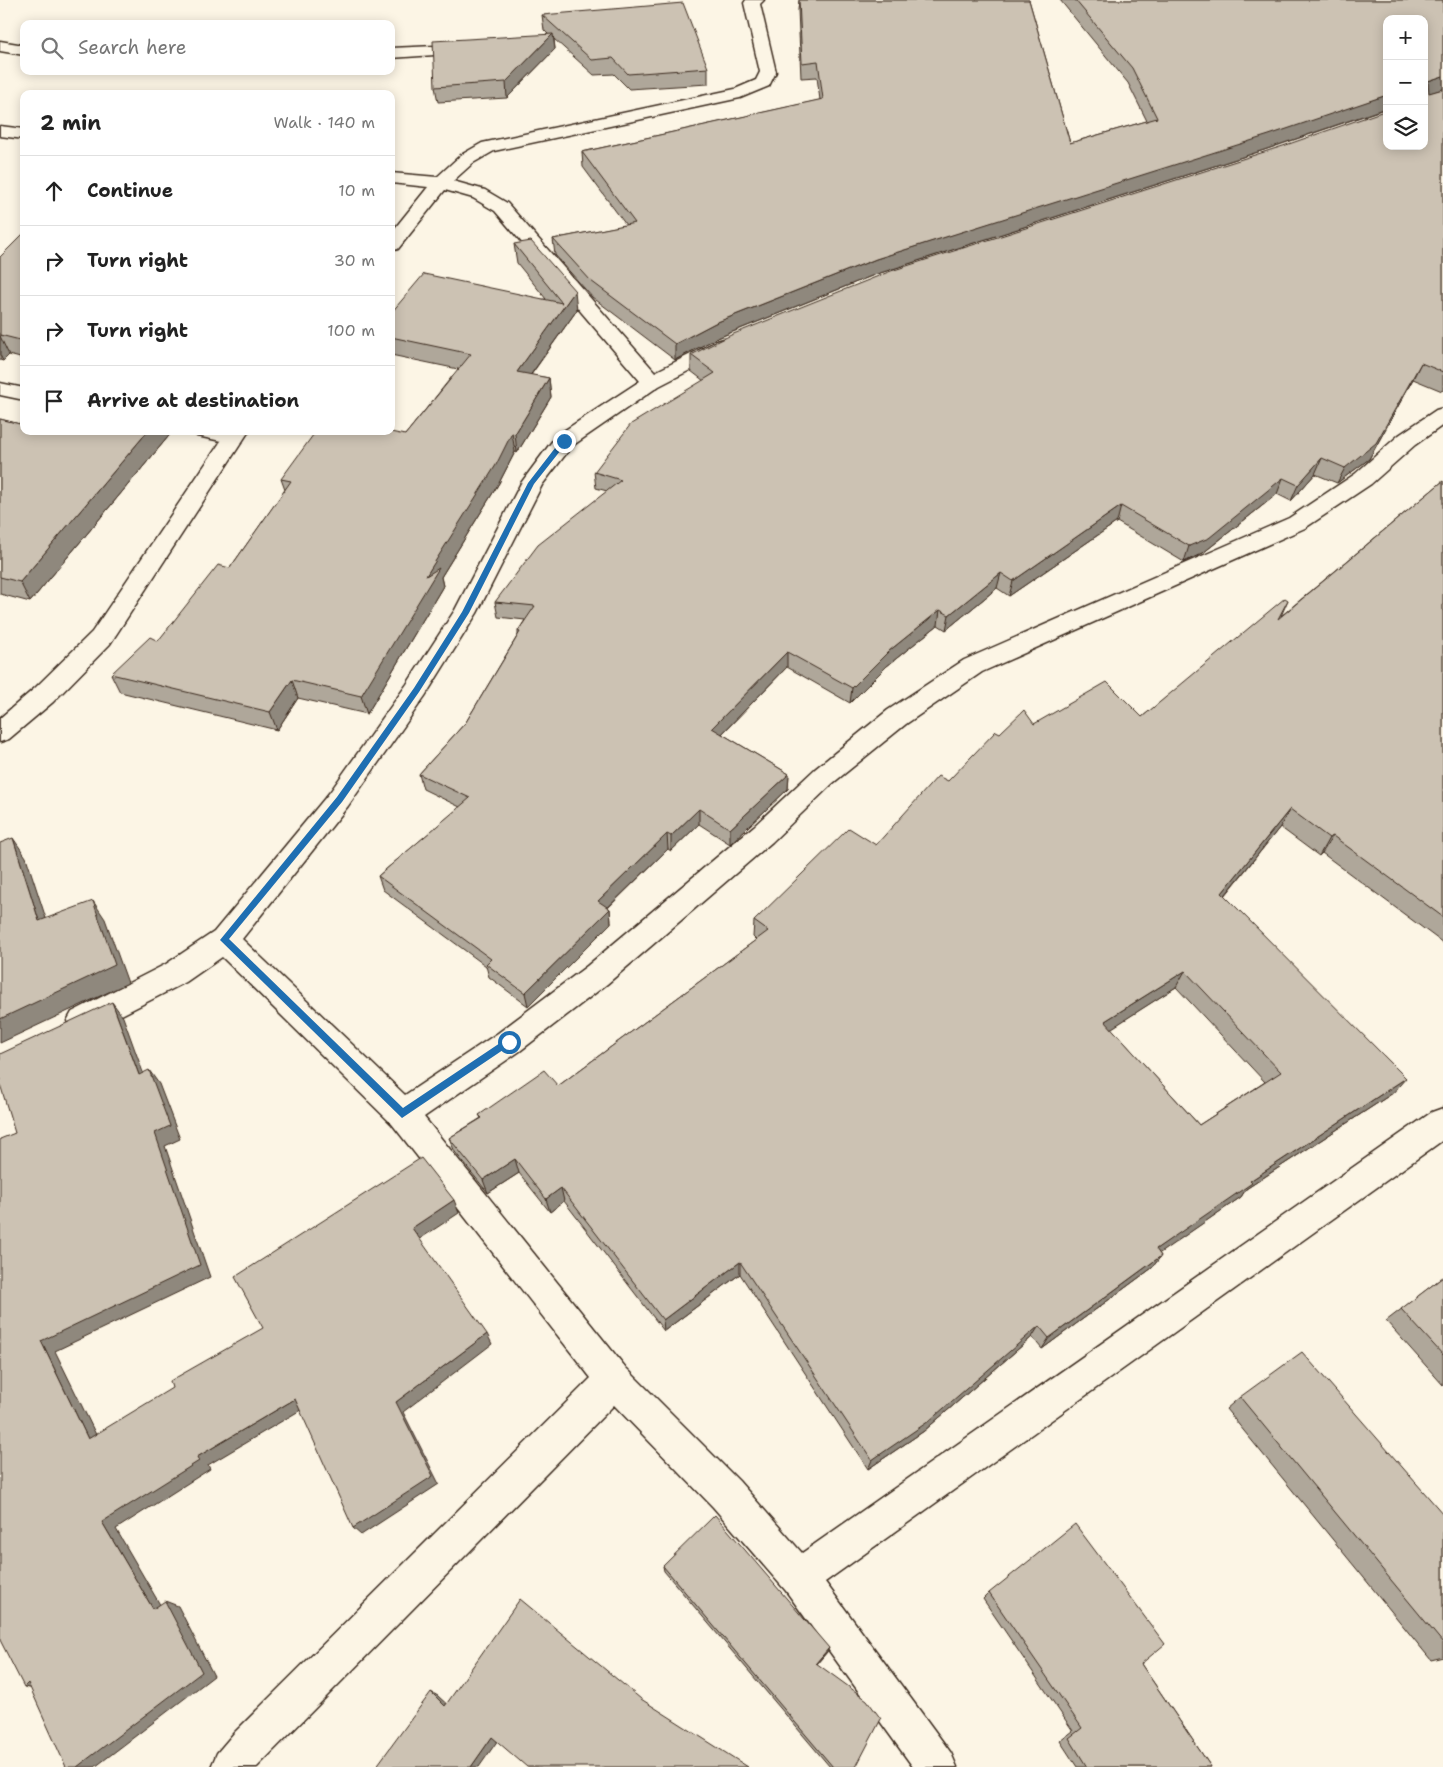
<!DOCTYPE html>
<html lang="en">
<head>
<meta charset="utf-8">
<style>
	body { margin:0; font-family:"Shantell Sans",sans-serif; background:#f2f2f2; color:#222 }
	.controls { position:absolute; right:15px; top:15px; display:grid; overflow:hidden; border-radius:10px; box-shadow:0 2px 12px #0003 }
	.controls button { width:45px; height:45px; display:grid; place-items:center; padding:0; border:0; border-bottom:1px solid #e0e0e0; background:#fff; color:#222; font:25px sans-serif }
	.stop { position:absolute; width:15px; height:15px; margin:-11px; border:4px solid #1f6fb2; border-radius:50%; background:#fff }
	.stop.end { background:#1f6fb2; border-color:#fff; box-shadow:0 1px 5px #0008 }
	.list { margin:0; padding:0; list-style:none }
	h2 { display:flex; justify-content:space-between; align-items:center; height:65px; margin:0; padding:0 20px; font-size:21px }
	h2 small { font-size:16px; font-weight:400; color:#767676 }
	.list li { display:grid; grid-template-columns:32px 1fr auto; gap:15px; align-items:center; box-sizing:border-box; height:70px; padding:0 20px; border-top:1px solid #e0e0e0 }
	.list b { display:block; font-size:19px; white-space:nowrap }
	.list em { font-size:16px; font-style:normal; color:#767676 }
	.icon { flex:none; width:28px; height:28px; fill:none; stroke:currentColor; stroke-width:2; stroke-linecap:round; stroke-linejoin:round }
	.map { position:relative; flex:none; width:1443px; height:1767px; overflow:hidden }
	.search { position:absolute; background:#fff; box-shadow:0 2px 12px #0003; left:20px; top:20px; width:375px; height:55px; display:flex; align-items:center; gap:12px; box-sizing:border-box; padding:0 18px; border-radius:10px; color:#767676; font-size:19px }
	.panel { position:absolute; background:#fff; box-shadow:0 2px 12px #0003; left:20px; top:90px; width:375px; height:345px; border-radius:10px }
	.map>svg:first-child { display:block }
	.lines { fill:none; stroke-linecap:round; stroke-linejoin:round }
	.service-casing { stroke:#3b2a1e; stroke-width:3 }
	.minor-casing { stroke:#3b2a1e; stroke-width:3 }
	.service { fill:#fcf5e5; fill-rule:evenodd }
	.minor { fill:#fcf5e5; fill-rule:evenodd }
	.wall { fill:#afa79a; stroke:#3b2a1e; fill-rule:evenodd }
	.shaded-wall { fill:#8f887d; stroke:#3b2a1e }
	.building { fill:#ccc2b3; stroke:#3b2a1e; fill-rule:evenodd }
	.route { fill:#1f6fb2 }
</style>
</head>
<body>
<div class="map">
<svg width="1443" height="1767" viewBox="0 0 1443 1767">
	<rect width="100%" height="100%" fill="#fcf5e5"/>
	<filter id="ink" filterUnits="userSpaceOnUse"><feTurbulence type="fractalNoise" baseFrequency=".02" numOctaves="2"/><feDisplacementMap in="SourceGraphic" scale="10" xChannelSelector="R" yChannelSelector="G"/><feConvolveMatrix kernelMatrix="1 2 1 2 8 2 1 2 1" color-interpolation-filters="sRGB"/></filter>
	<g filter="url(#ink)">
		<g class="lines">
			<defs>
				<path id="service" d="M 0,41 L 24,45 L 24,55 L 0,51 Z
					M 458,45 L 464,47 L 466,50 L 464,53 L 391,58 L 391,48 Z"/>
				<path id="minor" d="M 746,0 L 764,0 L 760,4 L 776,72 L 769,86 L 740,98 L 494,151 L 473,163 L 453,181 L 485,190 L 507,203 L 655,372 L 717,341 L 724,339 L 731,341 L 734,345 L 731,349 L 659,386 L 572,446 L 542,485 L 477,613 L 425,696 L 348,806 L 242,939 L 405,1095 L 498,1033 L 587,966 L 754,826 L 815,769 L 888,710 L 964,660 L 1289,518 L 1355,474 L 1399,435 L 1436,410 L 1443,408 L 1443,425 L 1415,445 L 1371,484 L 1305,528 L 982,672 L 906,724 L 833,783 L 772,842 L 607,984 L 520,1051 L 424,1117 L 626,1368 L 739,1481 L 802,1553 L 1432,1112 L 1443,1108 L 1443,1140 L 825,1582 L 951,1753 L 957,1767 L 913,1767 L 786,1591 L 713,1507 L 614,1405 L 257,1767 L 211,1767 L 217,1753 L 234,1733 L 591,1378 L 392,1124 L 222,957 L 186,982 L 92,1030 L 82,1034 L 72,1030 L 67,1021 L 72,1012 L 166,964 L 214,932 L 330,792 L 407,684 L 455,610 L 521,483 L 556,436 L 640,381 L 495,211 L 473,198 L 445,190 L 398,249 L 391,251 L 391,233 L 428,187 L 391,183 L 391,173 L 437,177 L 461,155 L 482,143 L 735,89 L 756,80 L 760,72 L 744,3 Z
					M 0,126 L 24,129 L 24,139 L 0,136 Z
					M 0,383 L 24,388 L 24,400 L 0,395 Z
					M 194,431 L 249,431 L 110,644 L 53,702 L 9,739 L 0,742 L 0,718 L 35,688 L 92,632 L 221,441 L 197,436 Z"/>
			</defs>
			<use href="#service" class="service-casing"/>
			<use href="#minor" class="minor-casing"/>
			<use href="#service" class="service"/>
			<use href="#minor" class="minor"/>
		</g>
		<path class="wall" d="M 799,0 L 1029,0 L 1070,143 L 1147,121 L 1128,83 L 1060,0 L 1443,0 L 1443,390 L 1442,391 L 1413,379 L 1369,459 L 1337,483 L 1315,474 L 1291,501 L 1277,494 L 1203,553 L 1184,562 L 1117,522 L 1009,596 L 997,588 L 946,630 L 938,625 L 887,666 L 850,703 L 787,667 L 722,734 L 789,774 L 788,789 L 730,844 L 699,824 L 671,851 L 668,849 L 608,908 L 610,909 L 611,923 L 528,1006 L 489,977 L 486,966 L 383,890 L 378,876 L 460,807 L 423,789 L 419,774 L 466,722 L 518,635 L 518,631 L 525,620 L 498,617 L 495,602 L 607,491 L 596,488 L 594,472 L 704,381 L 691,371 L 691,355 L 1424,146 L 1387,19 L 1387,108 L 1264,150 L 874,275 L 715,339 L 675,360 L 592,297 L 555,255 L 553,239 L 626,225 L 583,167 L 582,152 L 820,100 L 817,77 L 801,78 L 798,10 Z
			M 542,15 L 708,68 L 708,84 L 629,89 L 614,74 L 594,75 L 554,39 L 555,49 L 507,98 L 438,102 L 435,87 L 548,34 L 544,30 Z
			M 24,233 L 24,359 L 9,355 L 3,361 L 0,360 L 0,257 Z
			M 514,244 L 577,310 L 531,375 L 549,378 L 551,397 L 517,453 L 515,452 L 499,483 L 441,577 L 443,586 L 367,714 L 298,698 L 277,730 L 120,692 L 111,674 L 158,641 L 230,568 L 285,490 L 281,479 L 405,435 L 458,369 L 391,355 L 391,313 L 546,299 L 517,263 Z
			M 0,419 L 51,432 L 52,431 L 173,431 L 30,602 L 0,594 Z
			M 1443,481 L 1443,943 L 1322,853 L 1319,856 L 1280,827 L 1225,896 L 1393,1093 L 1246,1189 L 1241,1197 L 1159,1253 L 1161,1256 L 1152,1268 L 1042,1349 L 1032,1337 L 924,1431 L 868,1469 L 740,1274 L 664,1331 L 564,1201 L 550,1212 L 519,1173 L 488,1193 L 455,1152 L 449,1138 L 481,1118 L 479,1115 L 558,1086 L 756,940 L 753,937 L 754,921 L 876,845 L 948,781 L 1000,733 L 1034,724 L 1142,717 L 1288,600 L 1281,616 ZM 1176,987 L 1265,1082 L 1199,1125 L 1111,1028 Z
			M 1443,1277 L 1443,1385 L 1386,1321 Z
			M 1240,1397 L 1443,1514 L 1443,1657 L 1431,1660 L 1226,1409 Z
			M 663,1566 L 827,1652 L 817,1664 L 856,1767 L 830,1767 L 664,1571 Z
			M 989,1593 L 1141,1664 L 1211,1767 L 1077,1767 L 1060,1741 L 1073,1731 L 983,1599 Z"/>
		<path class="shaded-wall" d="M 553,34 L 555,49 L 507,98 L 506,82 Z
			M 1443,76 L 1443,89 L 1424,95 L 1428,81 Z
			M 1387,95 L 1386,108 L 1264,150 L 874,275 L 715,339 L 675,360 L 675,344 L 715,323 L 876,259 Z
			M 575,291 L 577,310 L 519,391 L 517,372 Z
			M 0,336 L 9,355 L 3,361 L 0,355 Z
			M 1421,363 L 1413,379 L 1369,459 L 1337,483 L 1345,468 Z
			M 549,378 L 551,397 L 517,453 L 515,434 Z
			M 148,431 L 173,431 L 30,602 L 20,582 Z
			M 512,433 L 515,452 L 499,483 L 441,577 L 443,586 L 367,714 L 361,696 L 426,576 Z
			M 1322,458 L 1315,474 L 1291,501 L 1298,485 Z
			M 1283,478 L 1277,494 L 1203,553 L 1184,562 L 1189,546 Z
			M 1121,506 L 1117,522 L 1009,596 L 1013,581 Z
			M 1001,573 L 997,588 L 946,630 L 949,615 Z
			M 940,610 L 938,625 L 887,666 L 850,703 L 852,688 L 889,651 Z
			M 787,652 L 787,667 L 713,743 L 712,728 Z
			M 292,680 L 298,698 L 277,730 L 270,712 Z
			M 789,774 L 788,789 L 730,844 L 730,829 Z
			M 699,809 L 699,824 L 671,851 L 671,836 Z
			M 1290,809 L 1280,827 L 1213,910 L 1222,893 Z
			M 667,834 L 668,849 L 600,915 L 598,901 Z
			M 1333,836 L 1322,853 L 1319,856 L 1329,838 Z
			M 13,838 L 26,857 L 53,940 L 39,921 Z
			M 93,901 L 105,919 L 128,983 L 0,1043 L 0,1019 Z
			M 610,909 L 611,923 L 528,1006 L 525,993 Z
			M 1185,971 L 1176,987 L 1098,1037 L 1105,1021 Z
			M 112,1002 L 123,1017 L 149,1089 L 139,1075 Z
			M 149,1070 L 159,1084 L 180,1139 L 165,1146 L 210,1277 L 55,1351 L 102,1447 L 88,1439 L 41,1341 L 155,1133 Z
			M 1406,1078 L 1393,1093 L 1246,1189 L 1241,1197 L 1147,1262 L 1156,1249 L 1250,1181 Z
			M 515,1159 L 519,1173 L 488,1193 L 483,1180 Z
			M 561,1188 L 564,1201 L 550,1212 L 546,1199 Z
			M 454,1200 L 459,1213 L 418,1240 L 412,1228 Z
			M 1161,1256 L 1152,1268 L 1042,1349 L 1049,1338 Z
			M 740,1262 L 740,1274 L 664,1331 L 663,1320 Z
			M 1039,1326 L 1032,1337 L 924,1431 L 868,1469 L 872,1460 Z
			M 487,1334 L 492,1344 L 403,1412 L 439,1484 L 361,1535 L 353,1528 L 396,1402 Z
			M 295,1399 L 304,1408 L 208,1465 L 210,1469 L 116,1529 L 166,1615 L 153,1609 L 102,1522 L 197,1457 Z
			M 165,1601 L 178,1606 L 214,1676 L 95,1767 L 77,1767 Z
			M 829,1648 L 827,1652 L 814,1666 L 816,1663 Z
			M 28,1683 L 40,1690 L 24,1687 Z
			M 431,1692 L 438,1696 L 452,1709 L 445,1706 Z
			M 492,1737 L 498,1740 L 479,1767 L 471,1767 Z"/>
		<path class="building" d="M 799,0 L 1029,0 L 1070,143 L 1157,118 L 1132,68 L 1075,0 L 1443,0 L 1443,76 L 1428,81 L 1429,93 L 1443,89 L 1443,372 L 1421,363 L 1376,443 L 1345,468 L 1322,458 L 1298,485 L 1283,478 L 1209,538 L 1189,546 L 1121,506 L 1013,581 L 1001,573 L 949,615 L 940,610 L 889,651 L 852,688 L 787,652 L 712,728 L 789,774 L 730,829 L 699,809 L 671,836 L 667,834 L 598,901 L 610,909 L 525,993 L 486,964 L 491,959 L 378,876 L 470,798 L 419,774 L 466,722 L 520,632 L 518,631 L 535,606 L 495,602 L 538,545 L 621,480 L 594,472 L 631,424 L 715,373 L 691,355 L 731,335 L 891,271 L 1283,146 L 1387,110 L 1387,146 L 1424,146 L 1424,19 L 1387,19 L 1387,95 L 1269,135 L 876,259 L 715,323 L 675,344 L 591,281 L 553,239 L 635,223 L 582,152 L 823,99 L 818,61 L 802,63 Z
			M 683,3 L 708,68 L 628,74 L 613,58 L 592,60 L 542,15 Z
			M 553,34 L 506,82 L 435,87 L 433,41 Z
			M 24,233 L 24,341 L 0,335 L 0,257 Z
			M 531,241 L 575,291 L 517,372 L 549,378 L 515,434 L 512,433 L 496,465 L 426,576 L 439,568 L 361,696 L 292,680 L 270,712 L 111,674 L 150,637 L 158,641 L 218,565 L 230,568 L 291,481 L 281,479 L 316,431 L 386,431 L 405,435 L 471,354 L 391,337 L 391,313 L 424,274 L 562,303 L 514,244 Z
			M 0,419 L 24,425 L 24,431 L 47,431 L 51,432 L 52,431 L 148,431 L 20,582 L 0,577 Z
			M 1443,481 L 1443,917 L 1333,836 L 1329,838 L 1290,809 L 1222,893 L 1406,1078 L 1250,1181 L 1252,1183 L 1156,1249 L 1161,1256 L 1049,1338 L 1039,1326 L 929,1421 L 872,1460 L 740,1262 L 663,1320 L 561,1188 L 546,1199 L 515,1159 L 483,1180 L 449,1138 L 482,1118 L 479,1115 L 544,1070 L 558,1086 L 768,931 L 754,921 L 849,828 L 876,845 L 938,776 L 948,781 L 996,731 L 1000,733 L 1024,710 L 1034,724 L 1107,682 L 1142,717 L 1285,598 L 1288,600 L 1278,619 ZM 1185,971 L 1281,1072 L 1199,1125 L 1105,1021 Z
			M 13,838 L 39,921 L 93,901 L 115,965 L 0,1019 L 0,843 Z
			M 112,1002 L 139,1075 L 149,1070 L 170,1126 L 155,1133 L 200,1265 L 41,1341 L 88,1439 L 172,1388 L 170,1381 L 263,1328 L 235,1277 L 421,1158 L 454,1200 L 412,1228 L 487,1334 L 396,1402 L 433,1476 L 353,1528 L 295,1399 L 197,1457 L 199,1461 L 102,1522 L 153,1609 L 165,1601 L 202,1672 L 77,1767 L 66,1767 L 28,1683 L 24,1687 L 0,1640 L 0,1139 L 15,1133 L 0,1084 L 0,1054 Z
			M 1443,1277 L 1443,1355 L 1401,1309 Z
			M 1302,1352 L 1443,1514 L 1443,1643 L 1240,1397 Z
			M 715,1515 L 829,1648 L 816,1663 L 867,1700 L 881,1719 L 856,1767 L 833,1767 L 663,1566 Z
			M 1075,1524 L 1165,1644 L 1141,1664 L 1211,1767 L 1087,1767 L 1069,1738 L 1082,1728 L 989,1593 Z
			M 520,1599 L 641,1699 L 748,1767 L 527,1767 L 492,1737 L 471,1767 L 376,1767 L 431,1692 L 445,1706 Z"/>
	</g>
	<path class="route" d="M 562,439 L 568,441 L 534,484 L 469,613 L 419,692 L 342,802 L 229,939 L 403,1108 L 506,1039 L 512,1039 L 512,1044 L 402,1118 L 220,940 L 337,797 L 414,688 L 462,612 L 528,483 Z"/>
</svg>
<div class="controls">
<button>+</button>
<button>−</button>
<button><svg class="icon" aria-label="layers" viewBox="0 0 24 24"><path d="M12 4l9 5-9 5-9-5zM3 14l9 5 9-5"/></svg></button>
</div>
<div class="stop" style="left:509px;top:1042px"></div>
<div class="stop end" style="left:564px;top:441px"></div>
<div class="search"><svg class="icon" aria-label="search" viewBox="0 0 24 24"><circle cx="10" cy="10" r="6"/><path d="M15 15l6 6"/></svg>Search here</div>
<section class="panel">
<h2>2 min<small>Walk · 140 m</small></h2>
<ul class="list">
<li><svg class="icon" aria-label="ahead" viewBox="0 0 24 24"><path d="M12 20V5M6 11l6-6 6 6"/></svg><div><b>Continue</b></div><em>10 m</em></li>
<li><svg class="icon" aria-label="right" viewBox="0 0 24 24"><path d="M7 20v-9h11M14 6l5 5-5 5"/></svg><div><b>Turn right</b></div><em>30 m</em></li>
<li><svg class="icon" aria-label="right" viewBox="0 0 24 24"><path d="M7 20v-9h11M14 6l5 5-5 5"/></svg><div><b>Turn right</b></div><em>100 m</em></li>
<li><svg class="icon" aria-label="arrive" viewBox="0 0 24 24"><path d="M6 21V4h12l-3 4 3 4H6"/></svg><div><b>Arrive at destination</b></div></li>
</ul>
</section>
</div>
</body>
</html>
